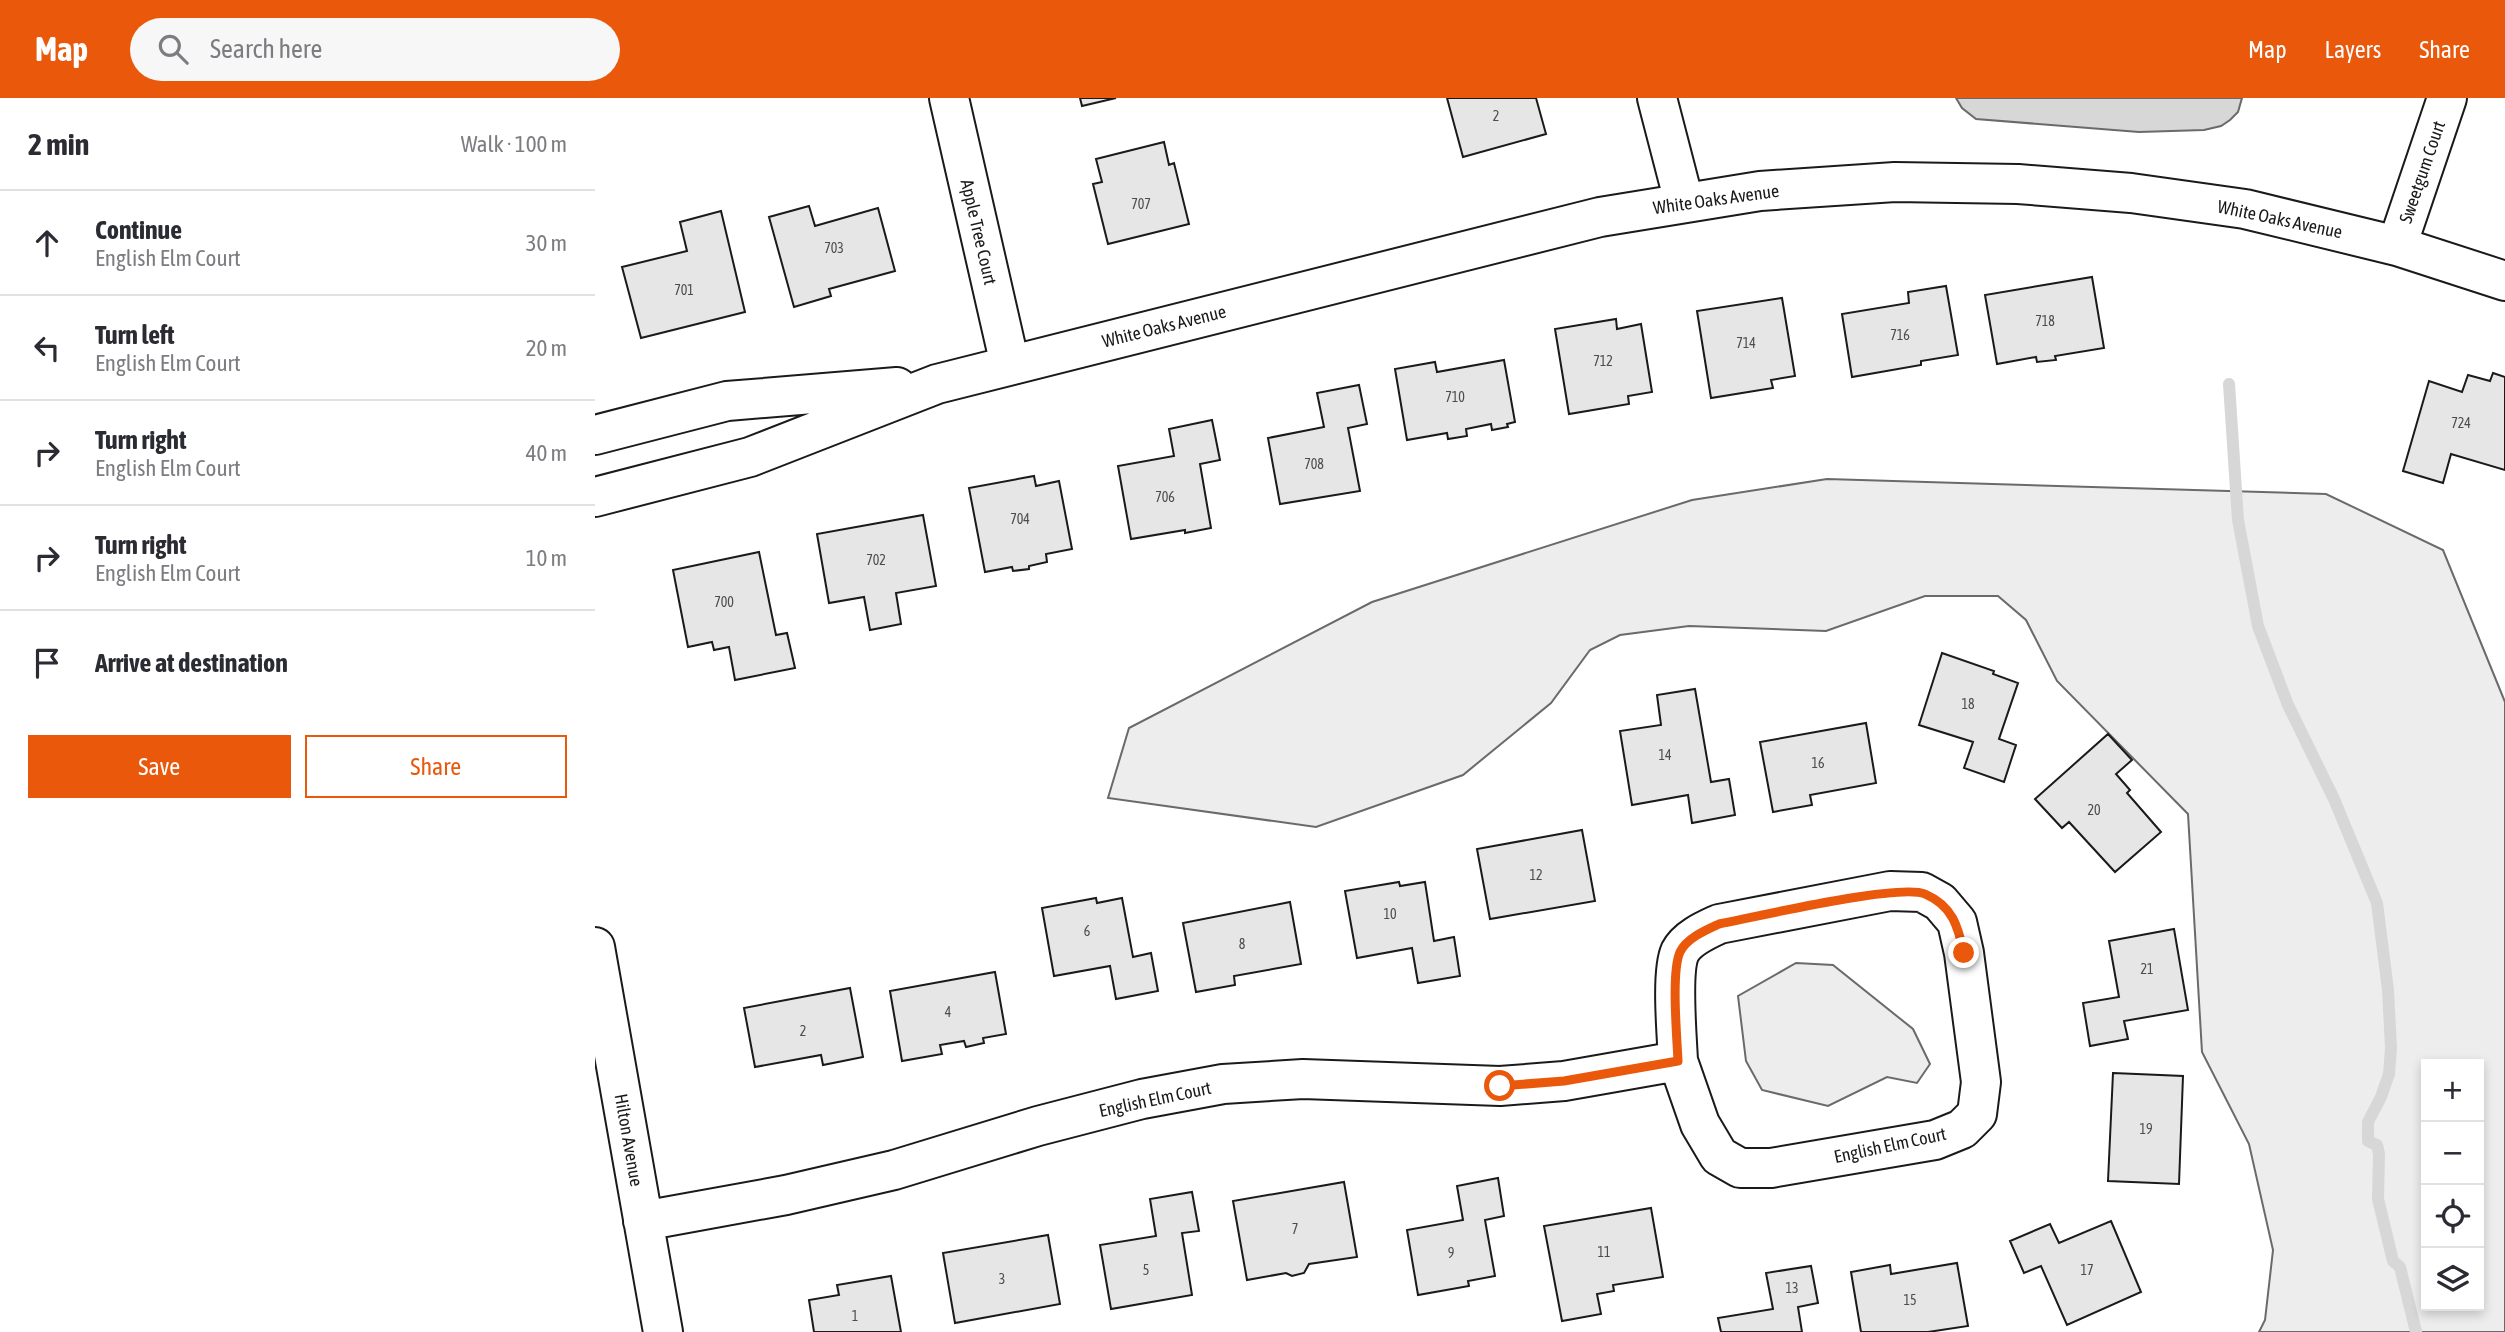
<!DOCTYPE html>
<html lang="en">
<head>
<meta charset="utf-8">
<style>
	body { margin:0; font-family:"Asap Condensed",sans-serif; background:#f7f7f7; color:#2b2b33 }
	.controls { position:absolute; right:21px; bottom:21px; display:grid; overflow:hidden; border-radius:0px; box-shadow:0 4px 10px #0003 }
	.controls button { width:63px; height:63px; display:grid; place-items:center; padding:0; border:0; border-bottom:2px solid #e1e1e2; background:#fff; color:#2b2b33; font:35px sans-serif }
	.stop { position:absolute; width:21px; height:21px; margin:-16px; border:5px solid #ea580c; border-radius:50%; background:#fff }
	.stop.end { background:#ea580c; border-color:#fff; box-shadow:0 2px 7px #0008 }
	.list { margin:0; padding:0; list-style:none }
	h2 { display:flex; justify-content:space-between; align-items:center; height:91px; margin:0; padding:0 28px; font-size:30px }
	h2 small { font-size:23px; font-weight:400; color:#7c7c81 }
	.list li { display:grid; grid-template-columns:46px 1fr auto; gap:21px; align-items:center; box-sizing:border-box; height:105px; padding:0 28px; border-top:2px solid #e1e1e2 }
	.list b { display:block; font-size:26px; white-space:nowrap }
	.list p { margin:0; font-size:23px; white-space:nowrap; color:#7c7c81 }
	.list em { font-size:23px; font-style:normal; color:#7c7c81 }
	.actions { display:flex; gap:14px; padding:21px 28px }
	.actions a { flex:1; padding:16px 0; border:2px solid #ea580c; border-radius:0px; text-align:center; font-size:24px; color:#ea580c }
	.actions .main { background:#ea580c; color:#fff }
	.icon { flex:none; width:38px; height:38px; fill:none; stroke:currentColor; stroke-width:2; stroke-linecap:round; stroke-linejoin:round }
	.map { position:relative; flex:none; width:1910px; height:1234px; overflow:hidden }
	header { display:flex; align-items:center; gap:42px; box-sizing:border-box; height:98px; padding:0 35px; background:#ea580c; color:#fff }
	header strong { font-size:33px }
	nav { display:flex; gap:38px; margin-inline-start:auto; font-size:24px }
	.search { width:490px; height:63px; background:#f7f7f7; display:flex; align-items:center; gap:18px; box-sizing:border-box; padding:0 24px; border-radius:38px; color:#7c7c81; font-size:26px }
	main { display:flex }
	aside { flex:1; background:#fff }
	.map>svg:first-child { display:block }
	.built { fill:#ededed; stroke:#6a6a6a; stroke-width:2; fill-rule:evenodd }
	.water { fill:#d7d7d7; stroke:#6a6a6a; stroke-width:2 }
	.lines { fill:none; stroke-linecap:round; stroke-linejoin:round }
	.stream { stroke:#d7d7d7; stroke-width:12 }
	.building { fill:#e6e6e6; stroke:#1a1a1a; stroke-width:2 }
	.minor-casing { stroke:#1a1a1a; stroke-width:42 }
	.minor { stroke:#fff; stroke-width:38 }
	.route { stroke:#ea580c; stroke-width:9 }
	.labels { text-anchor:middle; dominant-baseline:central; stroke-width:5; stroke-linejoin:round; paint-order:stroke }
	.number-label { font-size:14px; fill:#4d4d4d }
	.street-label { font-size:18px; fill:#1a1a1a; stroke:#fff }
</style>
</head>
<body>
<header>
<strong>Map</strong>
<div class="search"><svg class="icon" aria-label="search" viewBox="0 0 24 24"><circle cx="10" cy="10" r="6"/><path d="M15 15l6 6"/></svg>Search here</div>
<nav><a>Map</a><a>Layers</a><a>Share</a></nav>
</header>
<main>
<aside>
<h2>2 min<small>Walk · 100 m</small></h2>
<ul class="list">
<li><svg class="icon" aria-label="ahead" viewBox="0 0 24 24"><path d="M12 20V5M6 11l6-6 6 6"/></svg><div><b>Continue</b><p>English Elm Court</p></div><em>30 m</em></li>
<li><svg class="icon" aria-label="left" viewBox="0 0 24 24"><path d="M17 20v-9H6M10 6l-5 5 5 5"/></svg><div><b>Turn left</b><p>English Elm Court</p></div><em>20 m</em></li>
<li><svg class="icon" aria-label="right" viewBox="0 0 24 24"><path d="M7 20v-9h11M14 6l5 5-5 5"/></svg><div><b>Turn right</b><p>English Elm Court</p></div><em>40 m</em></li>
<li><svg class="icon" aria-label="right" viewBox="0 0 24 24"><path d="M7 20v-9h11M14 6l5 5-5 5"/></svg><div><b>Turn right</b><p>English Elm Court</p></div><em>10 m</em></li>
<li><svg class="icon" aria-label="arrive" viewBox="0 0 24 24"><path d="M6 21V4h12l-3 4 3 4H6"/></svg><div><b>Arrive at destination</b></div></li>
</ul>
<div class="actions"><a class="main">Save</a><a>Share</a></div>
</aside>
<div class="map">
<svg width="1910" height="1234" viewBox="0 0 1910 1234">
	<rect width="100%" height="100%" fill="#fff"/>
	<path class="built" d="M 1232,381 L 1731,396 L 1848,452 L 1910,604 L 1910,1234 L 1664,1234 L 1670,1222 L 1678,1152 L 1654,1046 L 1607,954 L 1593,716 L 1462,583 L 1431,522 L 1403,498 L 1330,498 L 1231,533 L 1094,528 L 1025,537 L 995,552 L 956,605 L 868,677 L 721,729 L 513,700 L 534,630 L 777,504 L 1097,402 ZM 1884,966 L 1884,1208 L 1831,1208 L 1831,966 Z
		M 1201,865 L 1238,867 L 1318,931 L 1335,966 L 1322,985 L 1292,979 L 1233,1008 L 1167,992 L 1151,963 L 1143,898 Z"/>
	<path class="water" d="M 1361,0 L 1647,0 L 1643,14 L 1635,22 L 1626,28 L 1609,32 L 1544,34 L 1381,21 L 1367,10 Z"/>
	<g class="lines">
		<path class="stream" d="M 1634,286 L 1643,422 L 1663,528 L 1693,607 L 1739,701 L 1782,805 L 1793,892 L 1796,950 L 1794,976 L 1786,999 L 1773,1024 L 1773,1043 L 1782,1047 L 1784,1056 L 1783,1101 L 1798,1163 L 1805,1169 L 1821,1234"/>
	</g>
	<path class="building" d="M 485,0 L 521,0 L 487,8 Z
		M 852,0 L 941,0 L 951,36 L 868,59 Z
		M 569,44 L 574,67 L 579,65 L 594,126 L 513,146 L 498,86 L 507,84 L 501,61 Z
		M 214,108 L 220,128 L 283,110 L 300,173 L 234,191 L 236,198 L 199,209 L 174,119 Z
		M 126,113 L 150,214 L 46,240 L 27,169 L 92,153 L 85,124 Z
		M 1497,179 L 1509,250 L 1460,258 L 1461,262 L 1442,264 L 1441,259 L 1402,266 L 1390,197 Z
		M 1351,188 L 1363,257 L 1326,263 L 1326,267 L 1257,279 L 1247,216 L 1314,205 L 1313,194 Z
		M 1187,200 L 1200,278 L 1176,282 L 1178,290 L 1116,300 L 1102,213 Z
		M 1021,221 L 1022,231 L 1046,226 L 1057,294 L 1033,298 L 1034,306 L 974,316 L 960,231 Z
		M 909,262 L 920,324 L 912,326 L 913,329 L 897,332 L 896,326 L 871,331 L 872,338 L 853,341 L 852,335 L 812,342 L 800,271 L 840,264 L 842,274 Z
		M 1898,275 L 1910,279 L 1910,372 L 1856,356 L 1848,385 L 1808,373 L 1834,283 L 1867,294 L 1873,277 L 1895,283 Z
		M 764,287 L 772,326 L 753,330 L 765,393 L 685,406 L 673,340 L 729,329 L 722,295 Z
		M 617,322 L 625,362 L 605,366 L 616,430 L 590,435 L 590,432 L 536,441 L 523,368 L 579,358 L 574,331 Z
		M 439,378 L 441,388 L 464,383 L 477,451 L 451,456 L 452,464 L 434,468 L 434,471 L 418,473 L 417,469 L 390,474 L 374,390 Z
		M 328,417 L 341,488 L 301,495 L 306,526 L 275,532 L 269,499 L 234,505 L 222,436 Z
		M 164,454 L 181,537 L 192,535 L 200,570 L 140,582 L 134,549 L 119,552 L 117,544 L 93,549 L 78,472 Z
		M 1347,555 L 1399,573 L 1398,576 L 1423,585 L 1404,641 L 1421,647 L 1409,684 L 1369,670 L 1378,644 L 1324,627 Z
		M 1100,591 L 1116,684 L 1134,681 L 1140,717 L 1097,725 L 1093,697 L 1037,707 L 1025,633 L 1066,627 L 1062,597 Z
		M 1271,625 L 1281,685 L 1215,697 L 1217,707 L 1178,714 L 1165,644 Z
		M 1513,636 L 1537,662 L 1521,676 L 1535,692 L 1532,695 L 1566,734 L 1520,774 L 1474,724 L 1467,730 L 1440,701 Z
		M 987,732 L 1000,803 L 895,821 L 882,751 Z
		M 804,784 L 805,788 L 830,784 L 839,843 L 859,839 L 865,878 L 823,885 L 817,850 L 762,860 L 750,793 Z
		M 501,800 L 502,805 L 527,800 L 538,859 L 556,855 L 563,893 L 521,901 L 515,868 L 459,878 L 447,810 Z
		M 695,804 L 706,866 L 639,878 L 640,887 L 601,894 L 588,825 Z
		M 1579,831 L 1593,912 L 1529,923 L 1533,941 L 1495,948 L 1488,905 L 1524,899 L 1514,843 Z
		M 400,874 L 411,936 L 388,940 L 389,945 L 371,949 L 369,943 L 345,947 L 347,956 L 307,963 L 295,893 Z
		M 255,890 L 268,959 L 228,967 L 226,957 L 160,969 L 149,910 Z
		M 1518,975 L 1588,978 L 1584,1086 L 1513,1083 Z
		M 903,1080 L 909,1118 L 890,1122 L 900,1178 L 873,1183 L 874,1188 L 823,1197 L 812,1132 L 868,1122 L 862,1088 Z
		M 749,1084 L 762,1159 L 714,1166 L 709,1175 L 697,1178 L 691,1175 L 652,1182 L 638,1103 Z
		M 597,1094 L 604,1133 L 587,1135 L 597,1197 L 516,1211 L 505,1147 L 561,1138 L 555,1101 Z
		M 1056,1110 L 1068,1179 L 1018,1187 L 1019,1193 L 1002,1196 L 1006,1216 L 967,1223 L 949,1128 Z
		M 1516,1123 L 1546,1194 L 1472,1227 L 1446,1168 L 1429,1175 L 1415,1143 L 1455,1126 L 1464,1145 Z
		M 453,1137 L 465,1206 L 360,1225 L 348,1155 Z
		M 1362,1165 L 1373,1228 L 1333,1234 L 1266,1234 L 1256,1174 L 1295,1167 L 1296,1176 Z
		M 1216,1168 L 1223,1205 L 1203,1209 L 1207,1234 L 1126,1234 L 1123,1220 L 1178,1211 L 1171,1175 Z
		M 296,1178 L 306,1234 L 219,1234 L 214,1202 L 244,1197 L 242,1187 Z"/>
	<g class="lines">
		<defs>
			<path id="minor" d="M 354,0 L 415,267
				M 1062,0 L 1089,104
				M 1802,148 L 1852,0
				M 0,337 L 132,303 L 302,289
				M 0,399 L 155,359 L 342,286 L 1005,119 L 1165,93 L 1300,84 L 1423,86 L 1536,95 L 1650,111 L 1802,148 L 1910,183
				M 0,849 L 68,1234
				M 48,1123 L 191,1097 L 299,1072 L 443,1028 L 547,1001 L 628,986 L 708,981 L 905,988 L 969,983 L 1083,963 C 1082,939 1076,874 1085,854 C 1092,840 1111,832 1124,826 L 1295,793 L 1327,794 L 1345,804 L 1362,824 L 1369,855 L 1386,984 L 1382,1016 L 1367,1031 L 1340,1042 L 1176,1070 L 1145,1070 L 1124,1058 L 1105,1026 L 1083,963"/>
		</defs>
		<use href="#minor" class="minor-casing"/>
		<use href="#minor" class="minor"/>
	</g>
	<g class="lines">
		<path class="route" d="M 905,988 L 969,983 L 1083,963 C 1082,939 1076,874 1085,854 C 1092,840 1111,832 1124,826 C 1160,819 1305,785 1330,796 C 1358,808 1363,829 1369,855"/>
	</g>
	<g class="labels">
		<g class="number-label">
			<text x="901" y="18">2</text>
			<text x="546" y="106">707</text>
			<text x="239" y="150">703</text>
			<text x="89" y="192">701</text>
			<text x="1450" y="223">718</text>
			<text x="1305" y="237">716</text>
			<text x="1151" y="245">714</text>
			<text x="1008" y="263">712</text>
			<text x="860" y="299">710</text>
			<text x="1866" y="325">724</text>
			<text x="719" y="366">708</text>
			<text x="570" y="399">706</text>
			<text x="425" y="421">704</text>
			<text x="281" y="462">702</text>
			<text x="129" y="504">700</text>
			<text x="1373" y="606">18</text>
			<text x="1070" y="657">14</text>
			<text x="1223" y="665">16</text>
			<text x="1499" y="712">20</text>
			<text x="941" y="777">12</text>
			<text x="795" y="816">10</text>
			<text x="492" y="833">6</text>
			<text x="647" y="846">8</text>
			<text x="1552" y="871">21</text>
			<text x="353" y="914">4</text>
			<text x="208" y="933">2</text>
			<text x="1551" y="1031">19</text>
			<text x="700" y="1131">7</text>
			<text x="1009" y="1154">11</text>
			<text x="856" y="1155">9</text>
			<text x="551" y="1172">5</text>
			<text x="1492" y="1172">17</text>
			<text x="407" y="1181">3</text>
			<text x="1197" y="1190">13</text>
			<text x="1315" y="1202">15</text>
			<text x="260" y="1218">1</text>
		</g>
		<g class="street-label">
			<text transform="translate(1827 74) rotate(-71)">Sweetgum Court</text>
			<text transform="translate(1121 101) rotate(-8)">White Oaks Avenue</text>
			<text transform="translate(1685 121) rotate(12)">White Oaks Avenue</text>
			<text transform="translate(384 134) rotate(77)">Apple Tree Court</text>
			<text transform="translate(569 228) rotate(-14)">White Oaks Avenue</text>
			<text transform="translate(560 1001) rotate(-12)">English Elm Court</text>
			<text transform="translate(34 1042) rotate(80)">Hilton Avenue</text>
			<text transform="translate(1295 1047) rotate(-12)">English Elm Court</text>
		</g>
	</g>
</svg>
<div class="controls">
<button>+</button>
<button>−</button>
<button><svg class="icon" aria-label="locate" viewBox="0 0 24 24"><circle cx="12" cy="12" r="6"/><path d="M12 2v4M12 18v4M2 12h4M18 12h4"/></svg></button>
<button><svg class="icon" aria-label="layers" viewBox="0 0 24 24"><path d="M12 4l9 5-9 5-9-5zM3 14l9 5 9-5"/></svg></button>
</div>
<div class="stop" style="left:905px;top:988px"></div>
<div class="stop end" style="left:1369px;top:855px"></div>
</div>
</main>
</body>
</html>
